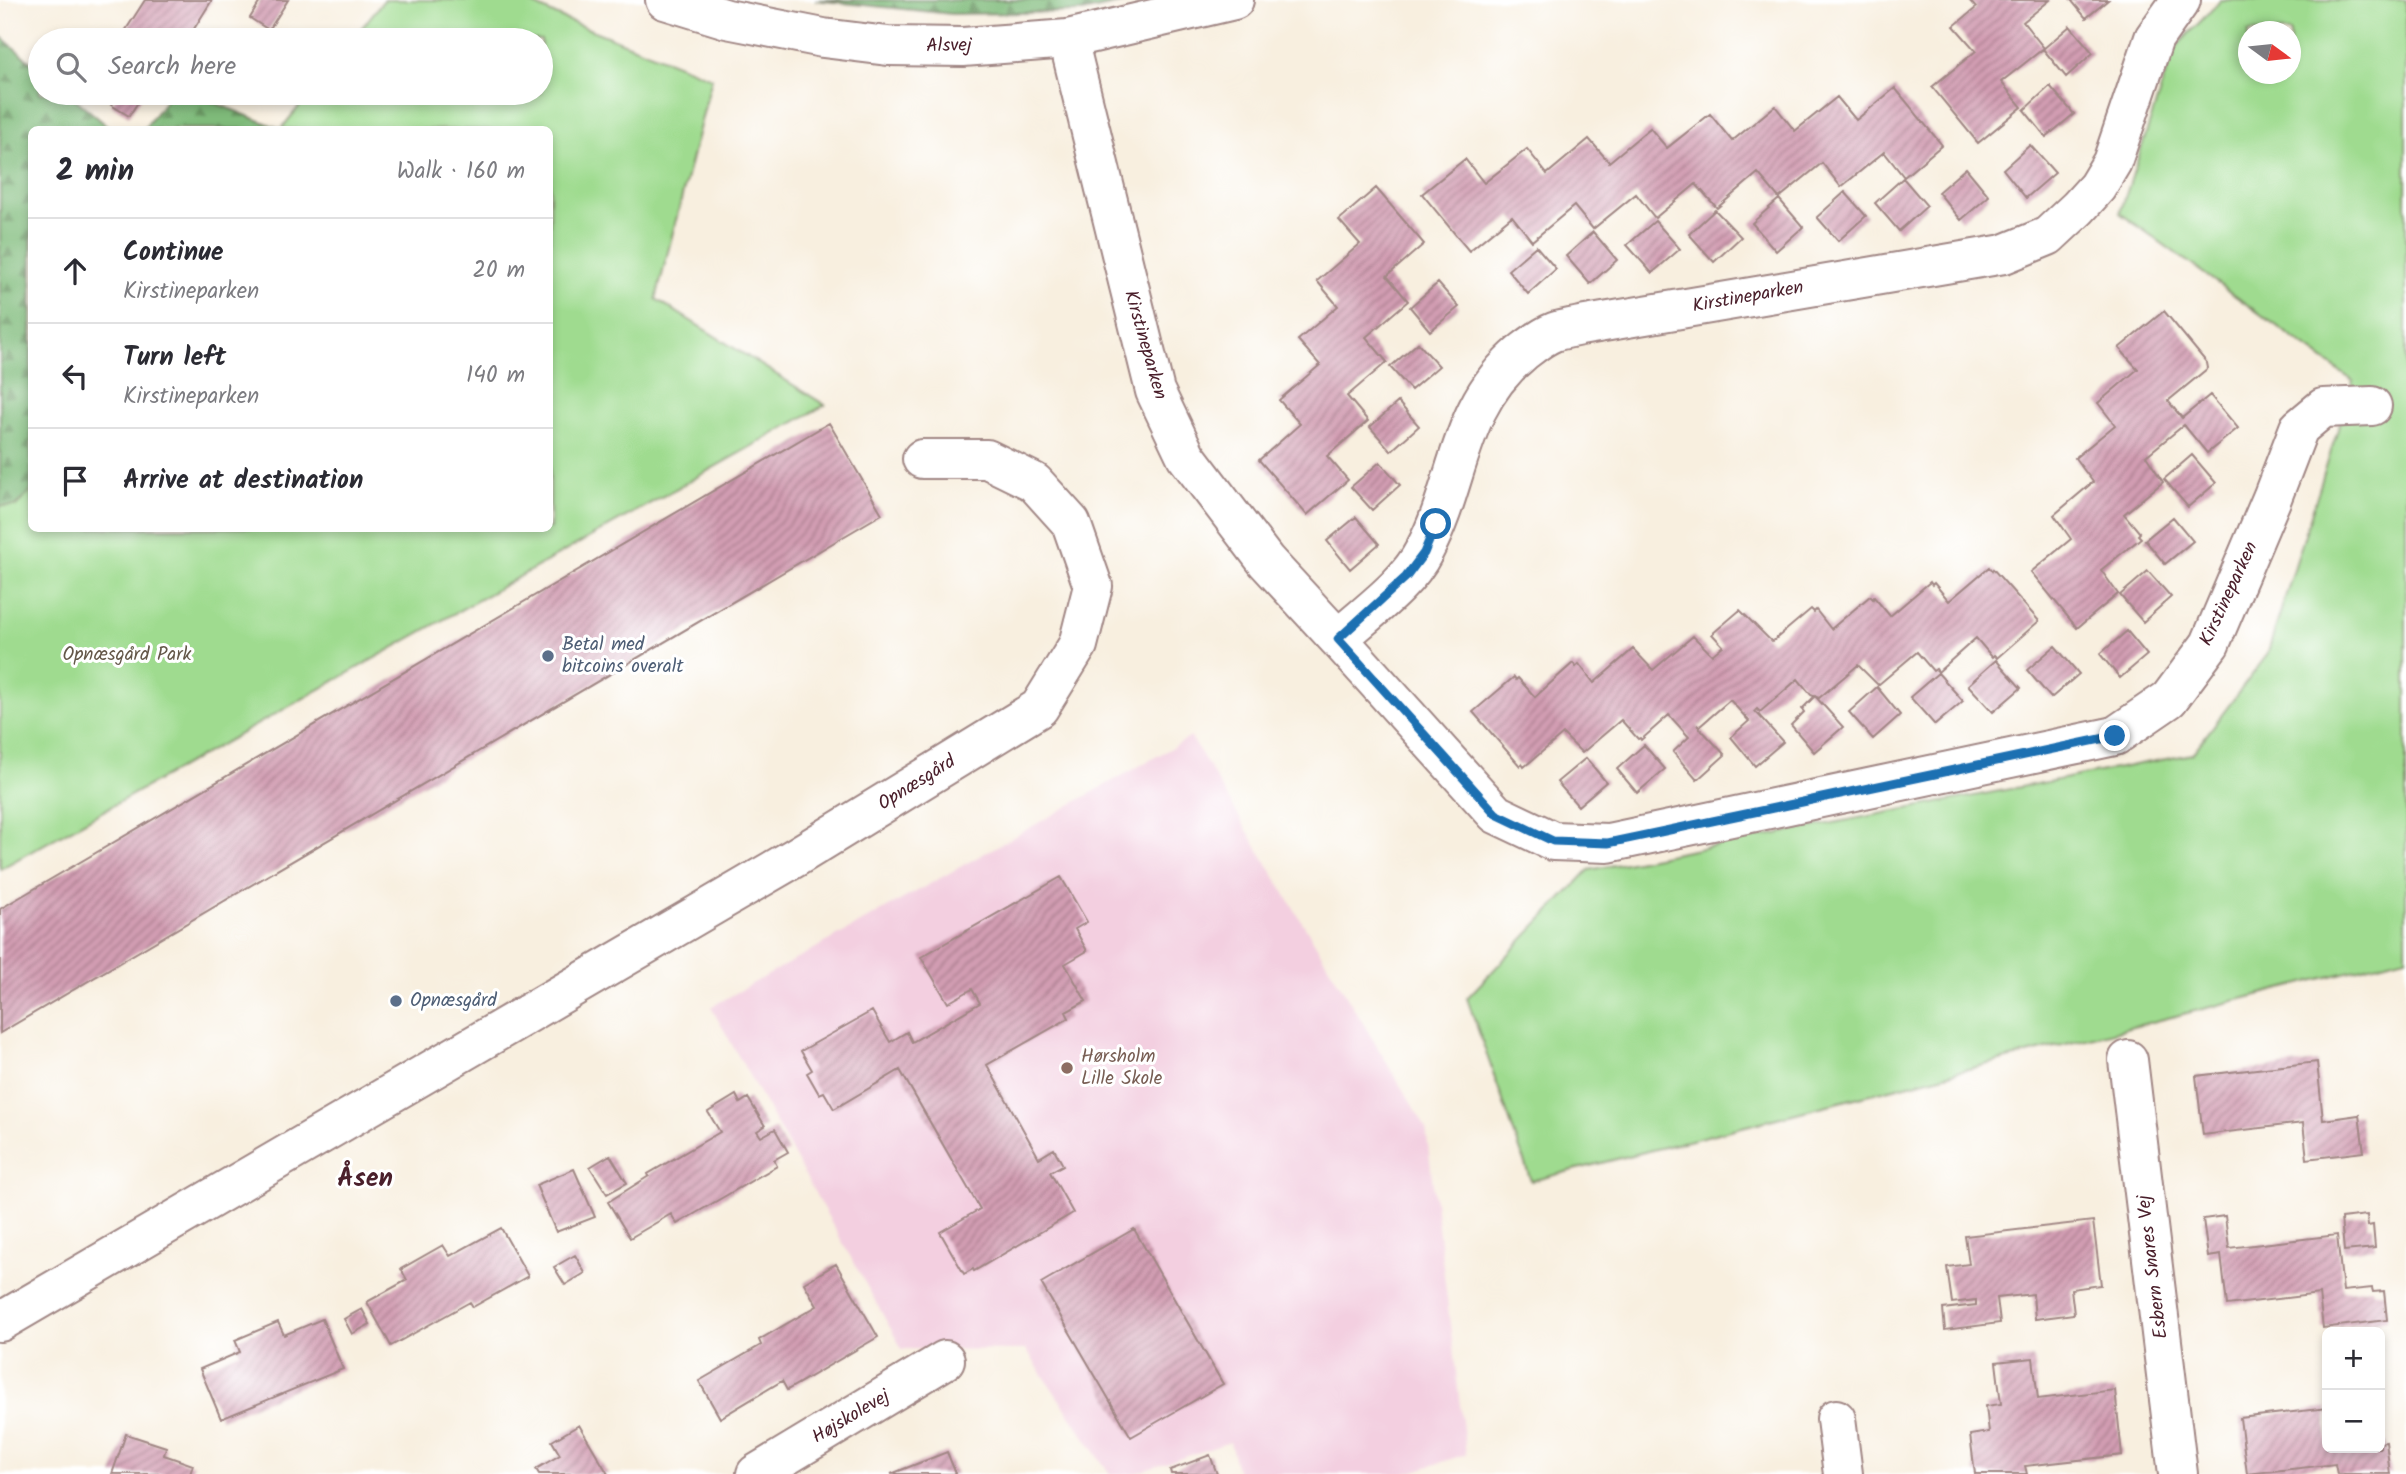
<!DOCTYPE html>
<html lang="en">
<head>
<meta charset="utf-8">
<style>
	body { margin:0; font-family:Kalam,sans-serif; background:#f2f2f3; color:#2b2b33 }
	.controls { position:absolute; right:21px; bottom:21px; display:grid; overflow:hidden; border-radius:10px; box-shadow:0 4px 10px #0003 }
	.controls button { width:63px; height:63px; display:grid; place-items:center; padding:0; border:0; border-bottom:2px solid #e1e1e2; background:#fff; color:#2b2b33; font:35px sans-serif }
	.compass { position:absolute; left:2238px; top:21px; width:63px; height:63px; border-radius:50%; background:#fff; box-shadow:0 4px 10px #0003; rotate:105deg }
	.stop { position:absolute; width:21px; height:21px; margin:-16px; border:5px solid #1f6fb2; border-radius:50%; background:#fff }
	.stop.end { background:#1f6fb2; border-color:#fff; box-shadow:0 2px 7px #0008 }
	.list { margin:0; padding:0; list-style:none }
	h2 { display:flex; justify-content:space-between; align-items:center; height:91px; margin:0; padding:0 28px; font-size:30px }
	h2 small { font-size:23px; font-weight:400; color:#7c7c81 }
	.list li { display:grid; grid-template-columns:46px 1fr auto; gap:21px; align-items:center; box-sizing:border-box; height:105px; padding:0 28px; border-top:2px solid #e1e1e2 }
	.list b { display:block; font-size:26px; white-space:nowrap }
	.list p { margin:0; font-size:23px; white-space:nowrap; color:#7c7c81 }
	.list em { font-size:23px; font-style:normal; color:#7c7c81 }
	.icon { flex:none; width:38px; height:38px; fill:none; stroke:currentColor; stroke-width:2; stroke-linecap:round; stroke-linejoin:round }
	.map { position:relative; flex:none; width:2406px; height:1474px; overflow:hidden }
	.search { position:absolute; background:#fff; box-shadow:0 4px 10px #0003; left:28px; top:28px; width:525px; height:77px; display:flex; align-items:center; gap:18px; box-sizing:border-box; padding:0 24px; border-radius:38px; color:#7c7c81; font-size:26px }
	.panel { position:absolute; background:#fff; box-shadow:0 4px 10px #0003; left:28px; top:126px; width:525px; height:406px; border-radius:10px }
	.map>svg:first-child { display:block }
	.built { fill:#f3cfe0 }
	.forest { fill:url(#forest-firs); stroke:#646d52; stroke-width:2 }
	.park { fill:#9fdb8f; stroke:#747d5d; stroke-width:2; fill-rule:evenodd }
	.building { fill:url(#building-hatch) }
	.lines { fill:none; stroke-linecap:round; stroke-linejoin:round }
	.minor-casing { stroke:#a18785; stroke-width:42 }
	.minor { stroke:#fff; stroke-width:38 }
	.route { stroke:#1f6fb2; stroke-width:9 }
	.service-dot { fill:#5c6f8a; stroke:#fff; stroke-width:2.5 }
	.education-dot { fill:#8d6e63; stroke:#fff; stroke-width:2.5 }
	.labels { text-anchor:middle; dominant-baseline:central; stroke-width:6; stroke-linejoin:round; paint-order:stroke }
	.street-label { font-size:19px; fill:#4a1f2b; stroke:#fff }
	.service-label { font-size:19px; fill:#4e5e75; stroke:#fff; text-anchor:start }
	.park-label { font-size:19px; fill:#645749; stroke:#fff }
	.education-label { font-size:19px; fill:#785e54; stroke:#fff; text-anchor:start }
	.district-label { font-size:26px; font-weight:bold; fill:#4a1f2b; stroke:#fff }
</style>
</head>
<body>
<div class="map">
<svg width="2406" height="1474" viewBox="0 0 2406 1474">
	<defs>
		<pattern id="forest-firs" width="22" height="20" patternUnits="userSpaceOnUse" patternTransform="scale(1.75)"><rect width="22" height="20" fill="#7fbb7a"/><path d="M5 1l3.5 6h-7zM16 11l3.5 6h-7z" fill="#6a9764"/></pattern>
		<pattern id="building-hatch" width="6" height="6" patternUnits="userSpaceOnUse" patternTransform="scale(1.75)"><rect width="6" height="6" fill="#d29db2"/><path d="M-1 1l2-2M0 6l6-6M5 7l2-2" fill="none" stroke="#ac7f91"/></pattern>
	</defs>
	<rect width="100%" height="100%" fill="#fff"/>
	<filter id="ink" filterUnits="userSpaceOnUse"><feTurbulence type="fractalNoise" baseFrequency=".0143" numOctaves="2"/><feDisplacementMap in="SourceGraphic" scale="14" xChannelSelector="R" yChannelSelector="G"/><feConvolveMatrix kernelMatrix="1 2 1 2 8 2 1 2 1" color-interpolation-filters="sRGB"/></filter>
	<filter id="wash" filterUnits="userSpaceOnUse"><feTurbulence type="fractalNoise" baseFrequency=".00686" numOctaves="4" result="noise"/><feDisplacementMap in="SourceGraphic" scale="28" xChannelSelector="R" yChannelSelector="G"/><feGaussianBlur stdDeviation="1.57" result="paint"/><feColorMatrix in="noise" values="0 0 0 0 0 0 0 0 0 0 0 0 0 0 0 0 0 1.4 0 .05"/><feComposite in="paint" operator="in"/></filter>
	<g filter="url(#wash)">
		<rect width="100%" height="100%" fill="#f8efdf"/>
		<path class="built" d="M 1191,737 L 1426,1128 L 1466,1454 L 1406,1474 L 1238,1474 L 1230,1442 L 1133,1474 L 1110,1474 L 1026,1350 L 902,1349 L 711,1007 Z"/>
		<path class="forest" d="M 815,0 L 1136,0 L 1082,12 L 952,14 Z
			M 0,36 L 40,70 L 40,93 L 68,93 L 111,129 L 32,130 L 31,491 L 16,506 L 0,506 Z
			M 171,93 L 190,93 L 281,129 L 144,129 Z"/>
		<path class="park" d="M 384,0 L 524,0 L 564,19 L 712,78 L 656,299 L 825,405 L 0,869 L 0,506 L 16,506 L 31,491 L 32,528 L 550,528 L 550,130 L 281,129 L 310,93 L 541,93 L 541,40 L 352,40 Z
			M 2221,0 L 2406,0 L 2406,957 L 1531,1181 L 1467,998 L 1589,870 L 2192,754 L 2267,655 L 2353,381 L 2120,213 L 2174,49 ZM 2248,32 L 2290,32 L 2290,74 L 2248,74 Z"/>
		<g id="blocks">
			<path class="building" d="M 145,0 L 212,0 L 187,40 L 123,40 L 120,39 Z
				M 261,0 L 288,0 L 269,30 L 250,18 Z
				M 1969,0 L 2050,0 L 2023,22 L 2044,48 L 2001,82 L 2022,107 L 1978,143 L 1932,87 L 1976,51 L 1954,26 L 1976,8 Z
				M 2071,0 L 2108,0 L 2086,18 Z
				M 2070,26 L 2093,53 L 2066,77 L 2043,49 Z
				M 2050,86 L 2074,114 L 2046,137 L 2024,110 Z
				M 1895,88 L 1942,145 L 1904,177 L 1884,152 L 1841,187 L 1822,163 L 1779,198 L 1758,173 L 1717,208 L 1696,184 L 1655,218 L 1636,194 L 1593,229 L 1574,206 L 1532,241 L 1512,216 L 1469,251 L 1422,194 L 1465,159 L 1484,183 L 1527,149 L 1547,174 L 1589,139 L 1609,162 L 1650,128 L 1667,148 L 1710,114 L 1732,141 L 1775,106 L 1795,131 L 1837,97 L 1856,120 Z
				M 119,93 L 144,93 L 129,116 L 111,105 Z
				M 2030,145 L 2055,173 L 2026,198 L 2003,169 Z
				M 1966,168 L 1989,196 L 1961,220 L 1938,192 Z
				M 1903,178 L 1927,206 L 1899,231 L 1875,203 Z
				M 1376,188 L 1424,244 L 1387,276 L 1408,301 L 1366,337 L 1387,362 L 1347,396 L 1368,421 L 1327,456 L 1348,480 L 1307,515 L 1259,460 L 1300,424 L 1279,400 L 1320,365 L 1298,340 L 1338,306 L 1317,281 L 1360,244 L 1339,220 Z
				M 1845,192 L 1866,216 L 1838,241 L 1817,217 Z
				M 1779,199 L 1803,227 L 1776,251 L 1752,223 Z
				M 1715,210 L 1741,237 L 1714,262 L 1689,234 Z
				M 1655,221 L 1680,249 L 1652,273 L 1627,245 Z
				M 1593,232 L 1617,260 L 1590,284 L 1566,256 Z
				M 1536,246 L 1556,269 L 1528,294 L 1508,270 Z
				M 1438,283 L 1459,307 L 1430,331 L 1410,307 Z
				M 2164,311 L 2207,363 L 2208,368 L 2168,401 L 2182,418 L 2210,395 L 2238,428 L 2207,453 L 2184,425 L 2146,456 L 2163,482 L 2124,514 L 2140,533 L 2138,535 L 2141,538 L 2101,570 L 2118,594 L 2077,628 L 2031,572 L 2071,539 L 2054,515 L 2093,482 L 2075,458 L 2115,425 L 2098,403 L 2138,369 L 2119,348 Z
				M 1418,343 L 1439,366 L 1411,390 L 1390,367 Z
				M 1398,402 L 1419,426 L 1391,451 L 1370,427 Z
				M 829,423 L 882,514 L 0,1033 L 0,909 Z
				M 2192,455 L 2216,483 L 2188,507 L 2164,479 Z
				M 1380,462 L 1400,485 L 1372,510 L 1351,487 Z
				M 1356,517 L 1379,544 L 1350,569 L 1327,541 Z
				M 2173,517 L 2193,541 L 2165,564 L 2145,540 Z
				M 1989,567 L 1992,571 L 1993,569 L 2039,621 L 1997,658 L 1994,655 L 1992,657 L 1976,638 L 1938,672 L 1936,669 L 1933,671 L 1917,652 L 1878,685 L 1858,665 L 1819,698 L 1811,695 L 1798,679 L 1760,712 L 1757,709 L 1755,711 L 1783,742 L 1755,766 L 1731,737 L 1749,721 L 1730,700 L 1700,726 L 1697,725 L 1725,755 L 1697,780 L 1673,752 L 1689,737 L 1669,715 L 1641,740 L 1640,738 L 1638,739 L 1621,720 L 1582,753 L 1563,734 L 1524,767 L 1522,764 L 1520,766 L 1473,712 L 1514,677 L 1516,680 L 1518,678 L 1535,697 L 1573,663 L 1576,667 L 1579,664 L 1594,683 L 1633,649 L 1653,670 L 1693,636 L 1712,655 L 1723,646 L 1712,634 L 1740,610 L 1772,642 L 1811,609 L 1814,612 L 1816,610 L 1831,629 L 1870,596 L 1873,599 L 1874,597 L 1890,616 L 1930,582 L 1932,585 L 1934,583 L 1949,601 Z
				M 2148,571 L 2171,597 L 2143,622 L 2120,595 Z
				M 2127,631 L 2147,655 L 2120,678 L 2100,654 Z
				M 2055,646 L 2079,674 L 2051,698 L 2027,670 Z
				M 1996,660 L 2021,688 L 1993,712 L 1968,685 Z
				M 1938,673 L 1963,701 L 1935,725 L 1910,697 Z
				M 1877,687 L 1900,715 L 1873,739 L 1849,712 Z
				M 1815,696 L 1843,727 L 1814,752 L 1791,725 L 1804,712 L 1802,709 Z
				M 1644,745 L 1665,769 L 1637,793 L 1617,769 Z
				M 1586,758 L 1606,782 L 1578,806 L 1557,782 Z
				M 1061,877 L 1087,922 L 1075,929 L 1087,951 L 1065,964 L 1086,1001 L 1066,1012 L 1069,1018 L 987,1065 L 1039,1158 L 1054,1149 L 1063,1165 L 1050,1172 L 1073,1213 L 974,1271 L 973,1269 L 964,1274 L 940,1232 L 980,1209 L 900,1070 L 834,1109 L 824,1092 L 819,1094 L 807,1073 L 812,1070 L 801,1051 L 872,1011 L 890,1042 L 907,1032 L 912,1042 L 980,1003 L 972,989 L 948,1003 L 921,957 Z
				M 2317,1062 L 2323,1120 L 2359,1115 L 2364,1152 L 2307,1159 L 2303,1123 L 2203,1135 L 2196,1076 Z
				M 736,1095 L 740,1103 L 748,1098 L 765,1126 L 757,1131 L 761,1137 L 775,1129 L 788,1152 L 774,1160 L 777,1166 L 677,1224 L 671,1214 L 630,1238 L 608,1202 L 649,1176 L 648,1174 L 720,1132 L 708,1112 Z
				M 610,1155 L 627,1183 L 607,1194 L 590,1167 Z
				M 574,1169 L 595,1217 L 556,1232 L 536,1185 Z
				M 2367,1215 L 2368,1226 L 2373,1225 L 2375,1248 L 2344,1251 L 2341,1218 Z
				M 2225,1216 L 2229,1248 L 2337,1235 L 2343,1291 L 2372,1288 L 2373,1292 L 2384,1291 L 2387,1320 L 2323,1328 L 2319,1294 L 2227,1305 L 2221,1255 L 2208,1257 L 2203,1219 Z
				M 2093,1221 L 2101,1285 L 2071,1289 L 2074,1314 L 2035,1319 L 2033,1294 L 1997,1298 L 2000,1323 L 1945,1330 L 1943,1309 L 1976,1305 L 1976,1300 L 1952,1303 L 1947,1267 L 1969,1264 L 1965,1236 Z
				M 501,1228 L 528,1276 L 473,1307 L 470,1302 L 391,1346 L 367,1302 L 407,1280 L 401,1269 L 443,1245 L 450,1256 Z
				M 1134,1229 L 1223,1384 L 1131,1437 L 1041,1283 Z
				M 575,1255 L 585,1273 L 565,1285 L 554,1267 Z
				M 836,1264 L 878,1337 L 787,1390 L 782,1381 L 720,1418 L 699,1381 L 761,1345 L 759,1340 L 817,1306 L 804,1283 Z
				M 362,1309 L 370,1324 L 352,1334 L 344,1319 Z
				M 322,1319 L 343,1369 L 221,1419 L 200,1369 L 240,1352 L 235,1340 L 278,1322 L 284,1335 Z
				M 2033,1358 L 2038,1399 L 2115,1390 L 2122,1455 L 2025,1466 L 2027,1474 L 1975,1474 L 1970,1435 L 1989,1432 L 1986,1406 L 2001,1404 L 1996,1362 Z
				M 2327,1408 L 2327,1448 L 2380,1448 L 2380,1443 L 2386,1442 L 2390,1474 L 2337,1474 L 2335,1464 L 2247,1474 L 2240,1418 Z
				M 579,1425 L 608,1474 L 539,1474 L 536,1469 L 560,1455 L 552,1441 Z
				M 126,1434 L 166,1447 L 164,1455 L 193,1465 L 190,1474 L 112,1474 Z
				M 947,1452 L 956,1474 L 891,1474 Z
				M 1210,1455 L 1217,1474 L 1171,1474 L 1170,1470 Z"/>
		</g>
	</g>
	<g filter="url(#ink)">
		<use href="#blocks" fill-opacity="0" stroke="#a18785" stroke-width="2"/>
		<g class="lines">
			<defs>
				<path id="minor" d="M 665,0 L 727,19 L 823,38 L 888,46 L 963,47 L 1068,39 L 1234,0
					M 2181,0 L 2154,38 L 2112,162 L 2097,187 L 2078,208 L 2048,236 L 2004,254 L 1580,326 C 1572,328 1563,329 1554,332 C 1543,336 1532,345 1523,352 C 1456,407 1461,482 1424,551 C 1407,585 1365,614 1338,639 L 1496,814 L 1553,841 L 1608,843 L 2115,736 L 2169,699 L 2210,644 L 2272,498 L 2299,428 L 2323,408 L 2372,406
					M 1068,39 L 1155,391 L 1186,456 L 1266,561 L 1338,639
					M 2128,1060 L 2178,1474
					M 0,1322 L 796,857 L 1039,708 L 1078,645 L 1093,586 L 1071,523 L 1034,482 L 987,459 L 922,459
					M 1836,1419 L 1843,1474
					M 756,1474 L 945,1360"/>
			</defs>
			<use href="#minor" class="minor-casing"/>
			<use href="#minor" class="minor"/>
		</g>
	</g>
	<g class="lines" filter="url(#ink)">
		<path class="route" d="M 1436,524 L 1424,553 L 1406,577 L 1338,639 L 1496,814 L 1553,841 L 1608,843 L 2115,736"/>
	</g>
	<g class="service-dot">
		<circle cx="548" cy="656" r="7"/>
		<circle cx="396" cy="1001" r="7"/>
	</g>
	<circle class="education-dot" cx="1067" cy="1068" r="7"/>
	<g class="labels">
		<g class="street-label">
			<text transform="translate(949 46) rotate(-1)">Alsvej</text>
			<text transform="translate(1748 297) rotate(-10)">Kirstineparken</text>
			<text transform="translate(1145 345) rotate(74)">Kirstineparken</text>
			<text transform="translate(2229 594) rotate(-65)">Kirstineparken</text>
			<text transform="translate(917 783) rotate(-32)">Opnæsgård</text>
			<text transform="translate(2153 1267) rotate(-97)">Esbern Snares Vej</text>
			<text transform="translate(851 1417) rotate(-31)">Højskolevej</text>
		</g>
		<g class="service-label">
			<text x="562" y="645">Betal med<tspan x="562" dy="22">bitcoins overalt</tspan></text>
			<text x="410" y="1001">Opnæsgård</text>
		</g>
		<g class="park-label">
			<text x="127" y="655">Opnæsgård Park</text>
		</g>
		<g class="education-label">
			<text x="1081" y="1057">Hørsholm<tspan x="1081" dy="22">Lille Skole</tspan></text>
		</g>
		<g class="district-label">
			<text x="365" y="1179">Åsen</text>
		</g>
	</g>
</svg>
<div class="controls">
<button>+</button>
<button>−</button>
</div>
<svg class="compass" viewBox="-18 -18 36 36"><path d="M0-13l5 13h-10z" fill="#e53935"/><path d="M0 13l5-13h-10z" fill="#7c7c81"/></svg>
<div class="stop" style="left:1436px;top:524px"></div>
<div class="stop end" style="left:2115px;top:736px"></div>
<div class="search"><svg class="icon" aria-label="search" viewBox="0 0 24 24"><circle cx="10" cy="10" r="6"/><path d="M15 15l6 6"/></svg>Search here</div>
<section class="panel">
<h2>2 min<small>Walk · 160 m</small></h2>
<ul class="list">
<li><svg class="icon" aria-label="ahead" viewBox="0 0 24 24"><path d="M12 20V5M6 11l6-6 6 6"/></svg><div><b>Continue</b><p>Kirstineparken</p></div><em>20 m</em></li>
<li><svg class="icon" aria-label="left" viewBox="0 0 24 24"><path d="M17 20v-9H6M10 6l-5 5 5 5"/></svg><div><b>Turn left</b><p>Kirstineparken</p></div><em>140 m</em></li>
<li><svg class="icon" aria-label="arrive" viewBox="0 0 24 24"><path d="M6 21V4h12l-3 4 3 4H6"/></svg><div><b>Arrive at destination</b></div></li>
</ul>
</section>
</div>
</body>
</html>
